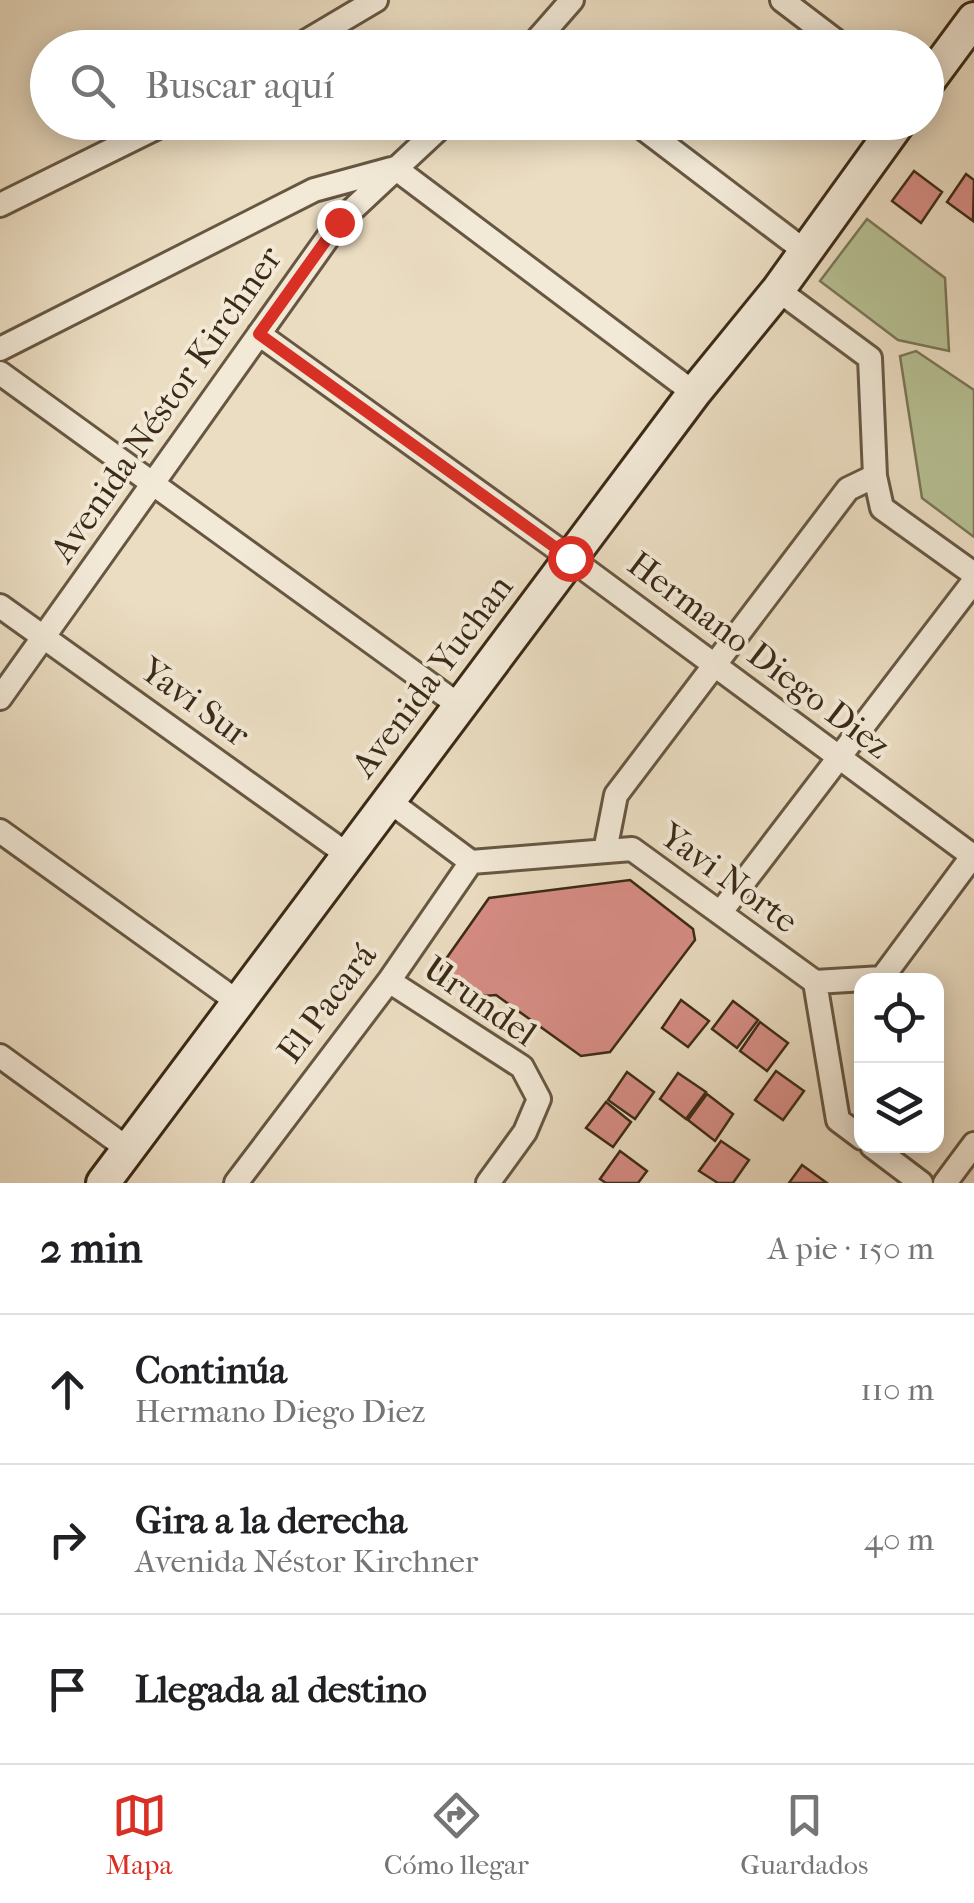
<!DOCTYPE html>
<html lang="es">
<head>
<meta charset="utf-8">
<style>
	body { margin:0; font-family:"IM FELL French Canon",serif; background:#f6f6f6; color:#202124 }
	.controls { position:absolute; right:30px; bottom:30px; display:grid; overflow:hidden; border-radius:20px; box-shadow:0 5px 25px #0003 }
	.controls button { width:90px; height:90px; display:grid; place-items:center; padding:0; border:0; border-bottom:2px solid #e0e0e0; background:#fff; color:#202124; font:50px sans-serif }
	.stop { position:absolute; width:30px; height:30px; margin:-22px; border:8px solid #d93025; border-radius:50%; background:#fff }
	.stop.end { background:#d93025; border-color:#fff; box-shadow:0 2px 10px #0008 }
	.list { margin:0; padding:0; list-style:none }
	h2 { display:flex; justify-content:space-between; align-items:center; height:130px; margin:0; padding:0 40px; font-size:42px }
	h2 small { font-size:32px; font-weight:400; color:#757577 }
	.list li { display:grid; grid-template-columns:65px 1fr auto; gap:30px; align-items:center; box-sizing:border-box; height:150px; padding:0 40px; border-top:2px solid #e0e0e0 }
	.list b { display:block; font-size:38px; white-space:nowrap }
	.list p { margin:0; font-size:32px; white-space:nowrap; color:#757577 }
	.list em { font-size:32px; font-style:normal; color:#757577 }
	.icon { flex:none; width:55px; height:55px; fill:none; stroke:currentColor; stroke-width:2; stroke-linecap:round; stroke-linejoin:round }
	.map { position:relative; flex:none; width:974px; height:1183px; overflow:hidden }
	.search { position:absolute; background:#fff; box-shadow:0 5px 25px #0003; left:30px; right:30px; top:30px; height:110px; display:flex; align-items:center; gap:25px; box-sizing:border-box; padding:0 35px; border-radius:55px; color:#757577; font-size:38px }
	.sheet { height:580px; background:#fff }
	nav { display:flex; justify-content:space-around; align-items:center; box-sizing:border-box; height:140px; border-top:2px solid #e0e0e0; background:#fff; font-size:28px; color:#757577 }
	nav a { display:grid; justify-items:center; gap:5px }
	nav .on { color:#d93025 }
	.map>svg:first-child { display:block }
	.green { fill:#b6c194; stroke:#787656; stroke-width:2.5 }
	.building { fill:#d78d85; stroke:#3b2a17; stroke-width:2.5 }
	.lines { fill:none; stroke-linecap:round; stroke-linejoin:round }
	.street-casing { stroke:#675742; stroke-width:28 }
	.secondary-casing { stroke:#3b2a17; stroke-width:38 }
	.street { stroke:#f2e9d7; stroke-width:22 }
	.secondary { stroke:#f2e9d7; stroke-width:32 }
	.route { stroke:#d93025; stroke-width:12 }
	.labels { text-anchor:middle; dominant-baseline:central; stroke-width:8; stroke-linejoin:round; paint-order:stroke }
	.street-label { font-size:35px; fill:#3b2a17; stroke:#f2e9d7 }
</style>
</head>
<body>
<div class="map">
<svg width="974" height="1183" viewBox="0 0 974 1183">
	<rect width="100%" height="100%" fill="#ebddc2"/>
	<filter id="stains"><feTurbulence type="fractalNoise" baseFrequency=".002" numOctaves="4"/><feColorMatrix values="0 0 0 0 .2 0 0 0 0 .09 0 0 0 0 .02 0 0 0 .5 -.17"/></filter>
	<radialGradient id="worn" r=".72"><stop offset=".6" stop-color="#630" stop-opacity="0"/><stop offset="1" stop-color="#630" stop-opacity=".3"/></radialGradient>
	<path class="green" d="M 867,219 L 945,278 L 949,351 L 898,340 L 820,281 Z
		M 916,351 L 974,390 L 974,537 L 922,498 L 900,356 Z"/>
	<path class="building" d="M 914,171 L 942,192 L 921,223 L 892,201 Z
		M 966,174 L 974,180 L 973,221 L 947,202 Z
		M 630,880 L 693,929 L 695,940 L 610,1052 L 581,1056 L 496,995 L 471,997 L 441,975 L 441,966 L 489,898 Z
		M 681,1000 L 709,1021 L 688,1047 L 662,1028 Z
		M 733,1001 L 758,1020 L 737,1048 L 712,1029 Z
		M 760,1022 L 788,1043 L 767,1071 L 740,1051 Z
		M 776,1071 L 804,1091 L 783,1120 L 755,1100 Z
		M 627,1072 L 654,1092 L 635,1119 L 608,1100 Z
		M 678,1073 L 706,1092 L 686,1119 L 660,1099 Z
		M 707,1094 L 733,1114 L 715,1141 L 688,1120 Z
		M 606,1102 L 631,1122 L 613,1147 L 586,1128 Z
		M 721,1141 L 749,1160 L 733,1183 L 718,1183 L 699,1171 Z
		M 620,1151 L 647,1171 L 638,1183 L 606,1183 L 600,1179 Z
		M 802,1165 L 827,1183 L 789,1183 Z"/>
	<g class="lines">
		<defs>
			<path id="street" d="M 782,0 L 845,48
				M 295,48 L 376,0
				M 530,48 L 572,0
				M 635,122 L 806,252
				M 395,168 L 694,393
				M 0,205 L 168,122
				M 778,290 L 870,358 L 875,476 L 882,508 L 974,574
				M 259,334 L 570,558 L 974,857
				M 0,349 L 314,190 L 391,169
				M 0,373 L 460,706
				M 0,606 L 348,855
				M 0,698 L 339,222 L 446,122
				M 389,801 L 471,862 L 632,849 L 815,982 L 838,1120 L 862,1138
				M 0,831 L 238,1002
				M 605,851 L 616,795 L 848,489 L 875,476
				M 720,913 L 974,581
				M 389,981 L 522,1067 L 539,1099 L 525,1132 L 488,1183
				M 815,982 L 882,978 L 974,854
				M 0,1056 L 128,1149
				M 872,1146 L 921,1183
				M 236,1183 L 389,981 L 471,862
				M 945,1183 L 974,1144"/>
			<path id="secondary" d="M 926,84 L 974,19
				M 103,1183 L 694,393 L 778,290 L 899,122"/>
		</defs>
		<use href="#street" class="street-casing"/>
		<use href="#secondary" class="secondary-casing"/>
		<use href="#street" class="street"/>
		<use href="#secondary" class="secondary"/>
	</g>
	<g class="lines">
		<path class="route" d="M 339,222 L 259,334 L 570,558"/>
	</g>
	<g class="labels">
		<g class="street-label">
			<text transform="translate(166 404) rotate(-55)">Avenida Néstor Kirchner</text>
			<text transform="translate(759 655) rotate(37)">Hermano Diego Diez</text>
			<text transform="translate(432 676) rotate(-53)">Avenida Yuchan</text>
			<text transform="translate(195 702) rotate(36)">Yavi Sur</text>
			<text transform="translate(729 878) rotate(36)">Yavi Norte</text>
			<text transform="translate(480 1001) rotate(35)">Urundel</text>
			<text transform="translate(327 1003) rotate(-53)">El Pacará</text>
		</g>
	</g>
	<rect width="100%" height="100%" filter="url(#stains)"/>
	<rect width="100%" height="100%" fill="url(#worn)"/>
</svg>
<div class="controls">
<button><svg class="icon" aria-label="locate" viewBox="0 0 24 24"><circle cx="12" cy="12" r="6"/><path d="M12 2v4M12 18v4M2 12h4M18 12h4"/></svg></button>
<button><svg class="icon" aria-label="layers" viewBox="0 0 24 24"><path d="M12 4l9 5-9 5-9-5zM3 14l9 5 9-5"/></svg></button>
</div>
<div class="stop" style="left:570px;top:558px"></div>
<div class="stop end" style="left:339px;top:222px"></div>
<div class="search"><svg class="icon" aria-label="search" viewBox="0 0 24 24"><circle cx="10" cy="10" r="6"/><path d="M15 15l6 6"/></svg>Buscar aquí</div>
</div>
<section class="sheet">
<h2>2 min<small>A pie · 150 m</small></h2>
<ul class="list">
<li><svg class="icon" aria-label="ahead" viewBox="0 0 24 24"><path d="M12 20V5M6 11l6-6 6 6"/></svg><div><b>Continúa</b><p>Hermano Diego Diez</p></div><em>110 m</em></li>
<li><svg class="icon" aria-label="right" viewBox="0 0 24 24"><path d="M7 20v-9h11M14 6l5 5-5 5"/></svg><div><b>Gira a la derecha</b><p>Avenida Néstor Kirchner</p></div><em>40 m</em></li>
<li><svg class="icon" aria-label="arrive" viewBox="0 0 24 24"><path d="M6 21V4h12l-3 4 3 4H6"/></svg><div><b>Llegada al destino</b></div></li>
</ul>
</section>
<nav>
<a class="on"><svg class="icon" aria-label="map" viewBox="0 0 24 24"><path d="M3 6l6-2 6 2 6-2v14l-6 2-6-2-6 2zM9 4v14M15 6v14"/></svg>Mapa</a>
<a><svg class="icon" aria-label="directions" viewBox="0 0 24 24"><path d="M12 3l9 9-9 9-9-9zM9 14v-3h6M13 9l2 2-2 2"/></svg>Cómo llegar</a>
<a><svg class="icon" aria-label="saved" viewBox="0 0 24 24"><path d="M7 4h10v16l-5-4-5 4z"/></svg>Guardados</a>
</nav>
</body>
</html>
